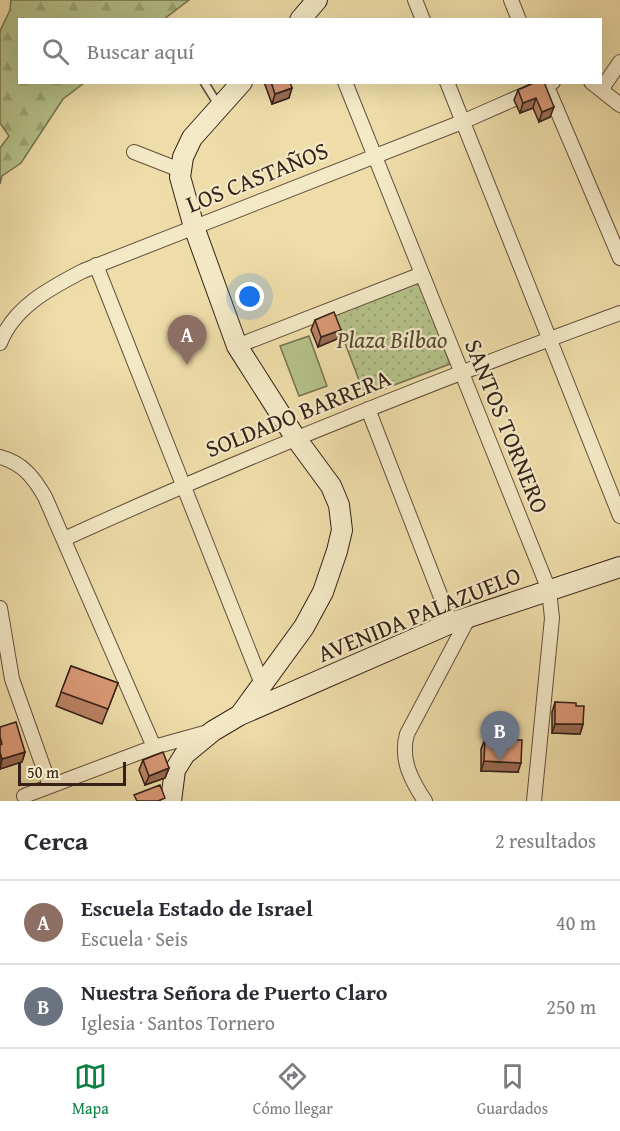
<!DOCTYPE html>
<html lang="es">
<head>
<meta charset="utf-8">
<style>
	body { margin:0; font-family:"Gentium Book Plus",serif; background:#f2f2f3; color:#2b2b33 }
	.scale { position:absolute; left:18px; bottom:15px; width:108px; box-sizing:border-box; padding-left:6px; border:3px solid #352118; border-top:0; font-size:16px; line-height:21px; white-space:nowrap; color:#352118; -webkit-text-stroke:4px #f4e9c7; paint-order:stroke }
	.you { position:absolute; left:250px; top:297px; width:21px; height:21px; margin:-15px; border:4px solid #fff; border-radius:50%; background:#1a73e8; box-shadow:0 0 0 9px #1a73e833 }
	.badge { display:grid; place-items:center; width:39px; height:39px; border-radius:50%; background:#0b8043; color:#fff; font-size:20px; font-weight:700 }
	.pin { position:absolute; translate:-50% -50px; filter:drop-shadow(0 2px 3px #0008) }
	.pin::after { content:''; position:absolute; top:32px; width:21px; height:18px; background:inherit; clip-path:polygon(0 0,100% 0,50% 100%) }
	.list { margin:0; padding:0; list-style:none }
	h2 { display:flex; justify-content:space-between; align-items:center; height:78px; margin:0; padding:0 24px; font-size:26px }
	h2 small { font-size:20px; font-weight:400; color:#7c7c81 }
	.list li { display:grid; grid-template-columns:39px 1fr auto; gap:18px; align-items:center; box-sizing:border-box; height:84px; padding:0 24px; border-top:2px solid #e1e1e2 }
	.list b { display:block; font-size:22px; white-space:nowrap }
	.list p { margin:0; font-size:20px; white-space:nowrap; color:#7c7c81 }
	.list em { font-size:20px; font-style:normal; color:#7c7c81 }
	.icon { flex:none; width:33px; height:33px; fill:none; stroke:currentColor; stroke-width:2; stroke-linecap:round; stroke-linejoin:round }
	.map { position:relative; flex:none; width:620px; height:801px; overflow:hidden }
	.search { position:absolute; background:#fff; box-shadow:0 6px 24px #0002; left:18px; right:18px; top:18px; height:66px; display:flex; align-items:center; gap:15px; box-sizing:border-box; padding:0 21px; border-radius:0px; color:#7c7c81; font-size:22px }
	.sheet { height:246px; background:#fff }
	nav { display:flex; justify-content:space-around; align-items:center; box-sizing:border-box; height:84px; border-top:2px solid #e1e1e2; background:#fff; font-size:16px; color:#7c7c81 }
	nav a { display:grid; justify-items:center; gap:3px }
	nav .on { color:#0b8043 }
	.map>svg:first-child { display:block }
	.grass { fill:#b5c28a; stroke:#757251; stroke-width:1.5 }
	.forest { fill:url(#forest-firs); stroke:#757251; stroke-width:1.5 }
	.park { fill:url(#park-dots); stroke:#757251; stroke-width:1.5 }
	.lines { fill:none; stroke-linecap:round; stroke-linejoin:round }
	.lane-casing { stroke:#63503c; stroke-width:10 }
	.street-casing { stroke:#63503c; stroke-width:16 }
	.secondary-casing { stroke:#352118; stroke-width:22 }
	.lane { stroke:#f4e9c7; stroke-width:7 }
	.street { stroke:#f4e9c7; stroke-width:14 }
	.secondary { stroke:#f4e9c7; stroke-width:20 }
	.wall { fill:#bb8466; stroke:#352118; stroke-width:1.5 }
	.shaded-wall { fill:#996c53; stroke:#352118; stroke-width:1.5 }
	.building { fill:#da9a77; stroke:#352118; stroke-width:1.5 }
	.labels { text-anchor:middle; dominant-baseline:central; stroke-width:4.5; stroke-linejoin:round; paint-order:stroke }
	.street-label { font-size:24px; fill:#352118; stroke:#f4e9c7 }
	.park-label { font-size:24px; font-style:italic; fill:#554934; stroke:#f4e9c7 }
</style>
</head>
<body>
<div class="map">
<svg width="620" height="801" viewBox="0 0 620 801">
	<defs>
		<pattern id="forest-firs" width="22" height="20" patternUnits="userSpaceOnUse" patternTransform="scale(1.5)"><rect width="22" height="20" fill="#b5c28a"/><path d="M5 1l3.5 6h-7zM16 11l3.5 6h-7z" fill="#9ca676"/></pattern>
		<pattern id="park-dots" width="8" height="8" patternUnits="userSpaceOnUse" patternTransform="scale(1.5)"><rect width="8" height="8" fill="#b5c28a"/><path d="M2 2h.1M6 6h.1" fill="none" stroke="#9ca676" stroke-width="1.8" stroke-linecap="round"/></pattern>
	</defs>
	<rect width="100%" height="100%" fill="#eedda9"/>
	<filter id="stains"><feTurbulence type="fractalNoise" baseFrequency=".00333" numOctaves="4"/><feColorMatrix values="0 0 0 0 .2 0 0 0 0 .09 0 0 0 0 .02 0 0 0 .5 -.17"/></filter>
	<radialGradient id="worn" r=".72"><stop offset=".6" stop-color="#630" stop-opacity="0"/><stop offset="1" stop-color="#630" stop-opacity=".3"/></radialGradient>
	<path class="grass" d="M 309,336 L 327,386 L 299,396 L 280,346 Z"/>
	<path class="forest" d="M 11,0 L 189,0 L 164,19 L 20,20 L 20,82 L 84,83 L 63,99 L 21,163 L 2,176 L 0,184 L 0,148 L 9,136 L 0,123 L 0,31 L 10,10 Z"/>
	<path class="park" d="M 419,281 L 450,364 L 365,396 L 334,314 Z"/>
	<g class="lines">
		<defs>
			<path id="lane" d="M 204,82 L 219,106"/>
			<path id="street" d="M 415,0 L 423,20
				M 511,0 L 519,20
				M 345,82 L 549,590 L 552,618 L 534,801
				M 447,82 L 620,516
				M 545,82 L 620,258
				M 591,82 L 620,105
				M 601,90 L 620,62
				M 134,152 L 180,170
				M 96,265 L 262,684
				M 0,343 C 14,307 50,288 83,271 L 462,122 L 553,82
				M 237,346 L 422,274
				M 368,409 L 451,623
				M 0,457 C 23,463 34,478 45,497 L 154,747
				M 64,539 C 246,456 432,382 620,313
				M 0,608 L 12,679 L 50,786
				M 24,796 L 154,747 L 208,732
				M 425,801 C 411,780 400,759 407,734 L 469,617"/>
			<path id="secondary" d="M 300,20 L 317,0
				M 240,715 L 451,623 L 620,567
				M 171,801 L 175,770 L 185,754 L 213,731 L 240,715 L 304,627 L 323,592 L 337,551 L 342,530 L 339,505 L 331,486 L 295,437 L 237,346 L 194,227 L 180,177 L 183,157 L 192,138 L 242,82"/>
		</defs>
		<use href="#lane" class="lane-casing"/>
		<use href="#street" class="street-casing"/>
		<use href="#secondary" class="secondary-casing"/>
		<use href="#lane" class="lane"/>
		<use href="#street" class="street"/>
		<use href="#secondary" class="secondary"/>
	</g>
	<path class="wall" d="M 264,82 L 290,82 L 289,98 L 272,104 Z
		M 536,82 L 550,117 L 539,122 L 533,108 L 520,113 L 514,100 L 518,90 Z
		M 315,320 L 341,330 L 337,339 L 318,347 L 311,330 Z
		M 71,666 L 118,683 L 102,724 L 56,706 Z
		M 555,702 L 576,706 L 583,724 L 580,734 L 552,733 L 552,712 Z
		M 0,727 L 25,752 L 22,762 L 0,769 Z
		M 485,739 L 518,772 L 481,771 L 481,749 Z
		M 143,760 L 169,768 L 165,778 L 145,785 L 139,770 Z"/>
	<path class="shaded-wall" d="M 292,88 L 289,98 L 272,104 L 275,94 Z
		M 536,98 L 533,108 L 520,113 L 523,103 Z
		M 554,107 L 550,117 L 539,122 L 542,112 Z
		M 341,330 L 337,339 L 318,347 L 321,337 Z
		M 555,724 L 583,724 L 580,734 L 552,733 Z
		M 25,752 L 22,762 L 0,769 L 2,759 Z
		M 484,761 L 521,763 L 518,772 L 481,771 Z
		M 169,768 L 165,778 L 145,785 L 149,776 Z"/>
	<path class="building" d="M 271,82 L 290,82 L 292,88 L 275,94 Z
		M 536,82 L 544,82 L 554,107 L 542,112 L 536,98 L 523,103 L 518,90 Z
		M 334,312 L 341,330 L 321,337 L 315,320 Z
		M 71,666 L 118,683 L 108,709 L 61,692 Z
		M 555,702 L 576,703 L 576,706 L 584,706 L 583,724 L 555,724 Z
		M 16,722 L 25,752 L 2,759 L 0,752 L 0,745 L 2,744 L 0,737 L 0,727 Z
		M 485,739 L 522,740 L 521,763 L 484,761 Z
		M 163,752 L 169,768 L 149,776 L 143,760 Z
		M 160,785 L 165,798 L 158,801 L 137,801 L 134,795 Z"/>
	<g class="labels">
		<g class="street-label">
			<text transform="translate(257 177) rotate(-22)">LOS CASTAÑOS</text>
			<text transform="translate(298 413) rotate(-22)">SOLDADO BARRERA</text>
			<text transform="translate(507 426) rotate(68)">SANTOS TORNERO</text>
			<text transform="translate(419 614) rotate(-22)">AVENIDA PALAZUELO</text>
		</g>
		<g class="park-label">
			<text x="392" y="339">Plaza Bilbao</text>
		</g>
	</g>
	<rect width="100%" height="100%" filter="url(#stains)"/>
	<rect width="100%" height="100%" fill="url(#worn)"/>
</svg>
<div class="scale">50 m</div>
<div class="you"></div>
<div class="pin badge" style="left:187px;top:365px;background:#8d6e63">A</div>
<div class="pin badge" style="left:500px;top:761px;background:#6b7280">B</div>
<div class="search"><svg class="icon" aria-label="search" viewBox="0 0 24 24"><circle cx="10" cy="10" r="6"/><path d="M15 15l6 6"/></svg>Buscar aquí</div>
</div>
<section class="sheet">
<h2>Cerca<small>2 resultados</small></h2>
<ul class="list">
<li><span class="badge" style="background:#8d6e63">A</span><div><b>Escuela Estado de Israel</b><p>Escuela · Seis</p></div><em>40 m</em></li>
<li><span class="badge" style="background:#6b7280">B</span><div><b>Nuestra Señora de Puerto Claro</b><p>Iglesia · Santos Tornero</p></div><em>250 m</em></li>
</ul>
</section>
<nav>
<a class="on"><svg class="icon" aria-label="map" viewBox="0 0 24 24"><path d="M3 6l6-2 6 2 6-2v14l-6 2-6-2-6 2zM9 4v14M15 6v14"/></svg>Mapa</a>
<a><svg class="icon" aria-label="directions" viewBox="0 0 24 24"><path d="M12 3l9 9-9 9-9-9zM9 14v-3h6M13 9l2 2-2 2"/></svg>Cómo llegar</a>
<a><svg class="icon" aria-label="saved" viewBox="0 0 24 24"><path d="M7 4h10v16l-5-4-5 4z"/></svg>Guardados</a>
</nav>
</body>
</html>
